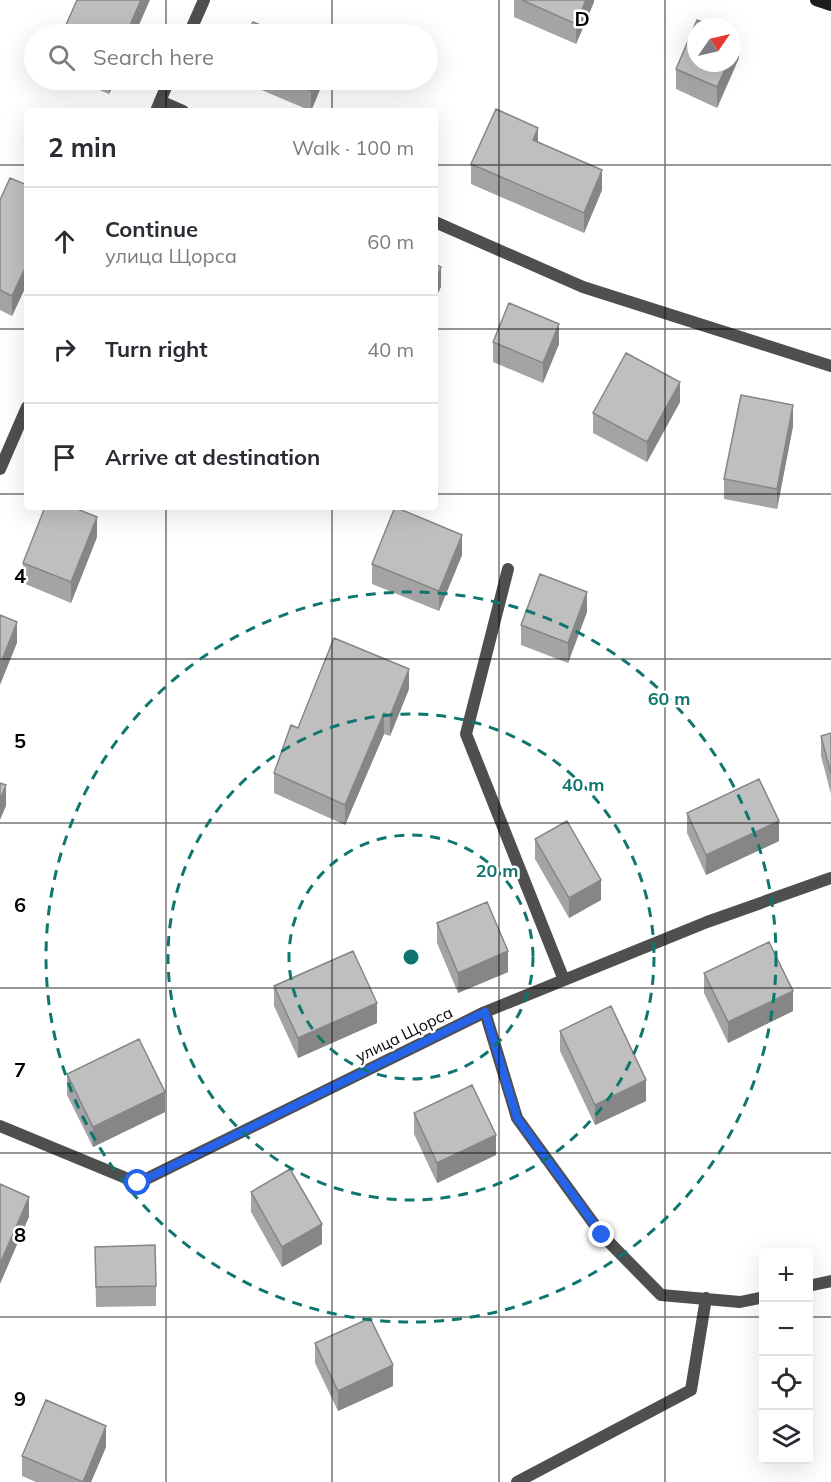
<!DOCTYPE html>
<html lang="en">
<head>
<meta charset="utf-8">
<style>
	body { margin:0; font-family:Mulish,sans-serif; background:#f2f2f3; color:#2b2b33 }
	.controls { position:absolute; right:18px; bottom:18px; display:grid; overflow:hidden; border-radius:6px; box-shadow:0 6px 24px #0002 }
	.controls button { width:54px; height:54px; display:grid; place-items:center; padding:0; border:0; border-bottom:2px solid #e1e1e2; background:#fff; color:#2b2b33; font:30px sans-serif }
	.compass { position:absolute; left:687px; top:18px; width:54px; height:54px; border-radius:50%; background:#fff; box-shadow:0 6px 24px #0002; rotate:56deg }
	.stop { position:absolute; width:18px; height:18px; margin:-14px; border:4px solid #2563eb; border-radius:50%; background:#fff }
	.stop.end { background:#2563eb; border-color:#fff; box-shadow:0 2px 6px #0008 }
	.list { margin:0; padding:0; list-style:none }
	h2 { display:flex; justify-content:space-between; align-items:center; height:78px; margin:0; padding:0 24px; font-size:26px }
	h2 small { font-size:20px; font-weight:400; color:#7c7c81 }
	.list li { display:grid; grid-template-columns:39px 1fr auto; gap:18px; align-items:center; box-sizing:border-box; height:108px; padding:0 24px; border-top:2px solid #e1e1e2 }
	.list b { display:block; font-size:22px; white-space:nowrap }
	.list p { margin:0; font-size:20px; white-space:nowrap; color:#7c7c81 }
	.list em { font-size:20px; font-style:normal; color:#7c7c81 }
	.icon { flex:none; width:33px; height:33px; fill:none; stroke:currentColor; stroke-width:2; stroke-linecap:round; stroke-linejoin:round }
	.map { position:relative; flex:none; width:831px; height:1482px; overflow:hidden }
	.search { position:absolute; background:#fff; box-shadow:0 6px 24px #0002; left:24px; top:24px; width:414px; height:66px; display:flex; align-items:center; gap:15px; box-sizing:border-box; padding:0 21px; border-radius:33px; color:#7c7c81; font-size:22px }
	.panel { position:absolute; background:#fff; box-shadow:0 6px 24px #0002; left:24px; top:108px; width:414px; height:402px; border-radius:6px }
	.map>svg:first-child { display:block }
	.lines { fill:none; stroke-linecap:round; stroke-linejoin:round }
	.minor { stroke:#4f4f4f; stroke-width:12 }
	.secondary { stroke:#1c1c1c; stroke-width:12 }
	.wall { fill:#a4a4a4 }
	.shaded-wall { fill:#868686 }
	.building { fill:#bfbfbf; stroke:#868686; stroke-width:1.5 }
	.route { stroke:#2563eb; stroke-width:8 }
	.grid { fill:none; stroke:#000; stroke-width:1.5; stroke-opacity:0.55 }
	.ring { fill:none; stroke:#0f766e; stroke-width:3; stroke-dasharray:10 8 }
	.labels { text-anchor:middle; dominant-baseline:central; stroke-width:5; stroke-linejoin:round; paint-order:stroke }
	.street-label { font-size:16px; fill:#000; stroke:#fff }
	.grid-label { font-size:20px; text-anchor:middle; font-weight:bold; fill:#000; stroke:#fff; stroke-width:5; stroke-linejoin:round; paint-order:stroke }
	.centre { fill:#0f766e; stroke:#fff; stroke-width:3 }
	.ring-label { font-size:18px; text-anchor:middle; font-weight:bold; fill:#0f766e; stroke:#fff; stroke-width:5; stroke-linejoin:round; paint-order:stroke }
</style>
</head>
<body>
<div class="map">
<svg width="831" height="1482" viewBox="0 0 831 1482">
	<rect width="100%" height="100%" fill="#fff"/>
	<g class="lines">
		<path class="minor" d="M 189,34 L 204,0
			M 160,101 L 183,111
			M 156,111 L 169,80
			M 435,222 L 583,287 L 831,366
			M 0,469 L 27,407
			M 508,569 L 466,734 L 564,980
			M 485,1012 L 517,1118 L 602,1235 L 661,1295 L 740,1302 L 764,1297
			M 0,1126 L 138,1183 L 485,1012 L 707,922 L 831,878
			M 808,1286 L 831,1281
			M 517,1482 L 691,1390 L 706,1298"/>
		<path class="secondary" d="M 816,0 L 831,5"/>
	</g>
	<path class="wall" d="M 514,0 L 594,0 L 594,2 L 576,44 L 514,17 Z
		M 739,58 L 717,108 L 676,89 L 676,69 Z
		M 75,80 L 116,80 L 109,94 Z
		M 238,80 L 324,80 L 311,111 Z
		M 538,142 L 602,190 L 584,233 L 471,184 L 471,164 Z
		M 27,185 L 27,284 L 12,316 L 0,310 L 0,200 Z
		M 493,342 L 559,344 L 543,383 L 493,362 Z
		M 680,402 L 647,462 L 593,433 L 593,413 Z
		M 793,426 L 777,509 L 724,499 L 724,479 Z
		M 97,537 L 71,603 L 23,583 L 23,563 Z
		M 462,555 L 439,611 L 372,584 L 372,564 Z
		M 587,612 L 568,663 L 521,645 L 521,625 Z
		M 409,689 L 390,736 L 384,734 L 345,825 L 274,793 L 274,773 L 298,728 Z
		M 831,733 L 831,794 L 821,756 L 821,736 Z
		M 687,813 L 779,841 L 706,875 L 687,833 Z
		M 535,839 L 601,900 L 569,918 L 535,859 Z
		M 437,923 L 508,972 L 458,993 L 437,943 Z
		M 704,973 L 793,1011 L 728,1043 L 704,993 Z
		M 274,986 L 377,1023 L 298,1058 L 274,1006 Z
		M 560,1031 L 646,1101 L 595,1125 L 560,1051 Z
		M 67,1074 L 165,1112 L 93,1147 L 67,1095 Z
		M 414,1113 L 496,1155 L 437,1183 L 414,1134 Z
		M 251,1192 L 322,1244 L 282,1267 L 251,1212 Z
		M 95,1247 L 156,1286 L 156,1306 L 96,1307 Z
		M 315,1343 L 393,1386 L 338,1411 L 315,1363 Z
		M 106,1447 L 91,1482 L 36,1482 L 22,1476 L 22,1456 Z"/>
	<path class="shaded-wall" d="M 141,0 L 150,0 L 135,34 L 126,34 Z
		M 586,0 L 594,0 L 594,2 L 576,44 L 576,24 Z
		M 739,37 L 739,58 L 717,108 L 717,87 L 728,63 L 732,63 L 732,53 Z
		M 109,80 L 116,80 L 109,94 Z
		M 316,80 L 324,80 L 311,111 L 311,91 Z
		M 538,128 L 538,148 L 533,140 Z
		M 602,170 L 602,190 L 584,233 L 584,213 Z
		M 27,264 L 27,284 L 12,316 L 12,296 Z
		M 441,267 L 441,287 L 435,300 L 435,280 Z
		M 559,324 L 559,344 L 543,383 L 543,363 Z
		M 680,382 L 680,402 L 647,462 L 647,442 Z
		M 793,405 L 793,426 L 777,509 L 777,489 Z
		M 97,517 L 97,537 L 71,603 L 71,582 Z
		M 462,535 L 462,555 L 439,611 L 439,591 Z
		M 587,592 L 587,612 L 568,663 L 568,643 Z
		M 17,622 L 17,643 L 0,685 L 0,665 Z
		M 409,669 L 409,689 L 390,736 L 390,716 Z
		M 384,713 L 384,734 L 345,825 L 345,805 Z
		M 6,785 L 6,806 L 0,820 L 0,800 Z
		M 779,821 L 779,841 L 706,875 L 706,855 Z
		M 601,880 L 601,900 L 569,918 L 569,898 Z
		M 508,951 L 508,972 L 458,993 L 458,973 Z
		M 793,991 L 793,1011 L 728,1043 L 728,1022 Z
		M 377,1003 L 377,1023 L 298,1058 L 298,1038 Z
		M 646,1080 L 646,1101 L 595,1125 L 595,1105 Z
		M 165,1092 L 165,1112 L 93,1147 L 93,1127 Z
		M 496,1135 L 496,1155 L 437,1183 L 437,1163 Z
		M 29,1197 L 29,1217 L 0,1284 L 0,1264 Z
		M 322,1224 L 322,1244 L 282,1267 L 282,1247 Z
		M 393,1365 L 393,1386 L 338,1411 L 338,1391 Z
		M 106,1426 L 106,1447 L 91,1482 L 83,1482 Z"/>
	<path class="building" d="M 77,0 L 141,0 L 126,34 L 62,34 Z
		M 522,0 L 586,0 L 576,24 Z
		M 697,20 L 714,27 L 696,27 L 696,63 L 728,63 L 717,87 L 676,69 Z
		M 253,22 L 281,34 L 247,34 Z
		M 732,35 L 739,37 L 732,53 Z
		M 285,80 L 316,80 L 311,91 Z
		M 496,109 L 538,128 L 533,140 L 602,170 L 584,213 L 471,164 Z
		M 10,178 L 27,185 L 27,264 L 12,296 L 0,290 L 0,200 Z
		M 435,264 L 441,267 L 435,280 Z
		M 509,303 L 559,324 L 543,363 L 493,342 Z
		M 626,353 L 680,382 L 647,442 L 593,413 Z
		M 741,395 L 793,405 L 777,489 L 724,479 Z
		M 45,507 L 72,507 L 97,517 L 71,582 L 23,563 Z
		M 395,507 L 462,535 L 439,591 L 372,564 Z
		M 540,574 L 587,592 L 568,643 L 521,625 Z
		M 0,615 L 17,622 L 0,665 Z
		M 334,638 L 409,669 L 390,716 L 384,713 L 345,805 L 274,773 L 291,725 L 298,728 Z
		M 831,733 L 831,774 L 821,736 Z
		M 759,779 L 779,821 L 706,855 L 687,813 Z
		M 0,783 L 6,785 L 0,800 Z
		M 567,821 L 601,880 L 569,898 L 535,839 Z
		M 487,902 L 508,951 L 458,973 L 437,923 Z
		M 769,942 L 793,991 L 728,1022 L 704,973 Z
		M 353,951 L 377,1003 L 298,1038 L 274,986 Z
		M 611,1006 L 646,1080 L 595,1105 L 560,1031 Z
		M 139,1039 L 165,1092 L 93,1127 L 67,1074 Z
		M 472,1085 L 496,1135 L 437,1163 L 414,1113 Z
		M 290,1169 L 322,1224 L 282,1247 L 251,1192 Z
		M 0,1184 L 29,1197 L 0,1264 Z
		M 155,1245 L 156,1286 L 96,1287 L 95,1247 Z
		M 370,1318 L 393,1365 L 338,1391 L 315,1343 Z
		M 46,1400 L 106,1426 L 83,1482 L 22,1456 Z"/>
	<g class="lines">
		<path class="route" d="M 138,1183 L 485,1012 L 517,1118 L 602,1235"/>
	</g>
	<path class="grid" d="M 166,0 L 166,34M 332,0 L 332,34M 499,0 L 499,1482M 665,0 L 665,1482M 166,80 L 166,111M 332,80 L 332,111M 0,165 L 27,165M 435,165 L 831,165M 0,329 L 27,329M 435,329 L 831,329M 0,494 L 27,494M 435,494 L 831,494M 166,507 L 166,1482M 332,507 L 332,1482M 0,659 L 831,659M 0,823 L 831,823M 0,988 L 831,988M 0,1153 L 831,1153M 0,1317 L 764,1317M 808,1317 L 831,1317"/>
	<g class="ring">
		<circle cx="411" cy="957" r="122"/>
		<circle cx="411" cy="957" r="243"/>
		<circle cx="411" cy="957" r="365"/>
	</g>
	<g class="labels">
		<g class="street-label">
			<text transform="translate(404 1034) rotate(-26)">улица Щорса</text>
		</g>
	</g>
	<g class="grid-label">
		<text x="582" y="26">D</text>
		<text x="20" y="583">4</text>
		<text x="20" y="748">5</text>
		<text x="20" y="912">6</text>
		<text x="20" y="1077">7</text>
		<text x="20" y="1242">8</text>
		<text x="20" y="1406">9</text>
	</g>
	<circle cx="411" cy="957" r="9" class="centre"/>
	<g class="ring-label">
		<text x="669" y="705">60 m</text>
		<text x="583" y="791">40 m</text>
		<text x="497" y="877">20 m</text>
	</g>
</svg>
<div class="controls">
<button>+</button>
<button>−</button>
<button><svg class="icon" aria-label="locate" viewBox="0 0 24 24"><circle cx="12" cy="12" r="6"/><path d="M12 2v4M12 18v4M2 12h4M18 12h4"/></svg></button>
<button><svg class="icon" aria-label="layers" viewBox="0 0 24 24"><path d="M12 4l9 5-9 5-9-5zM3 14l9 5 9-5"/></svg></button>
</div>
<svg class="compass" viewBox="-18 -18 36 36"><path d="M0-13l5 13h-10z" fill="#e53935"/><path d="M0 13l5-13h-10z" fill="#7c7c81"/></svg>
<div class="stop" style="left:138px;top:1183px"></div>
<div class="stop end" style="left:602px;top:1235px"></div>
<div class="search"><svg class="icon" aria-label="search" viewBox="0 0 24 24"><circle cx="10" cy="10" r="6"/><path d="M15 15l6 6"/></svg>Search here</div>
<section class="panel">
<h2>2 min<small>Walk · 100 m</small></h2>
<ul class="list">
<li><svg class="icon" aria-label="ahead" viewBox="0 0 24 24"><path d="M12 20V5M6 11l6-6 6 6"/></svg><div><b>Continue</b><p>улица Щорса</p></div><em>60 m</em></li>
<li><svg class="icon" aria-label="right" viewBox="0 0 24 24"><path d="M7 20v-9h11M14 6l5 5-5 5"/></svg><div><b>Turn right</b></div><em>40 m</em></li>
<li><svg class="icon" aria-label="arrive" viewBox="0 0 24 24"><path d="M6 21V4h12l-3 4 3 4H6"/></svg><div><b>Arrive at destination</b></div></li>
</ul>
</section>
</div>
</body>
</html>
